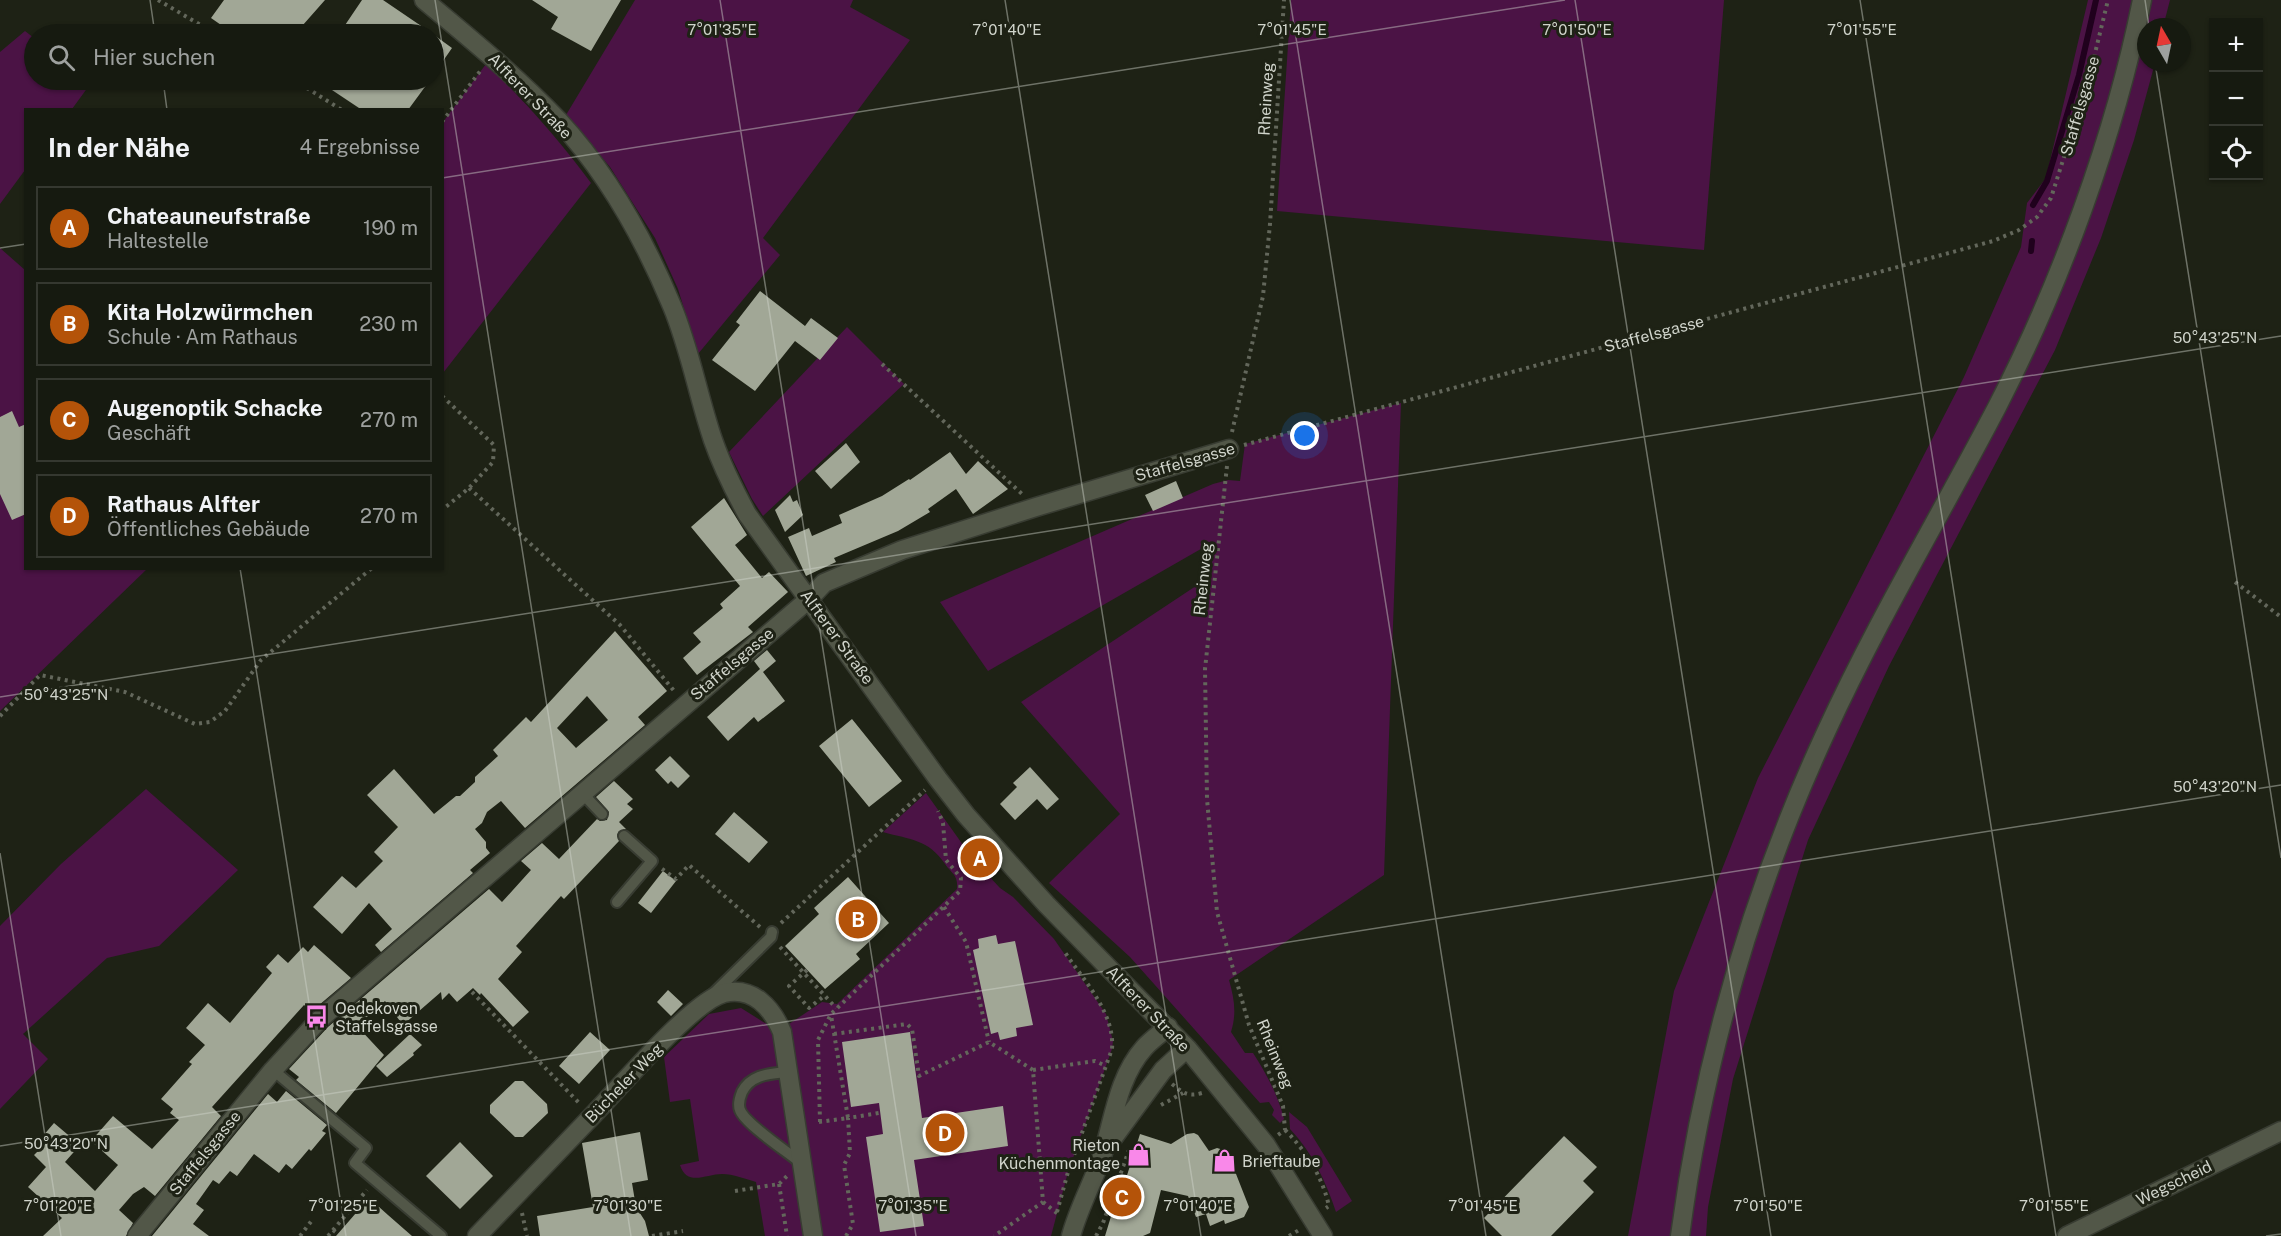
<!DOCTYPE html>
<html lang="de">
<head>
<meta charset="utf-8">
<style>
	body { margin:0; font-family:"Public Sans",sans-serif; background:#1f2319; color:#f1f3f6 }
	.controls { position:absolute; right:18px; top:18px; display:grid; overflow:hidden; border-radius:0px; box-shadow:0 2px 4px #0004 }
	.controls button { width:54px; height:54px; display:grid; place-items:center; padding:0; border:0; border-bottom:2px solid #353830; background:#161a10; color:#f1f3f6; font:30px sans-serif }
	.compass { position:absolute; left:2137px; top:18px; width:54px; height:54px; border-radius:50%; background:#161a10; box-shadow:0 2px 4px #0004; rotate:351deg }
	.you { position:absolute; left:1305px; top:436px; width:21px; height:21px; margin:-15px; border:4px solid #fff; border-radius:50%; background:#1a73e8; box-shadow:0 0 0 9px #1a73e833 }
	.badge { display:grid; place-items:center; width:39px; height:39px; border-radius:50%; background:#b45309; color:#fff; font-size:20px; font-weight:700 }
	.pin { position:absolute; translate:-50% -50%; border:3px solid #fff; box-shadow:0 2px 6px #0006 }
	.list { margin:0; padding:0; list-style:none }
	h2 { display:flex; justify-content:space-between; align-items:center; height:78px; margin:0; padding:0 24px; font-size:26px }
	h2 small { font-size:20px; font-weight:400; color:#9ea19f }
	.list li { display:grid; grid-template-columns:39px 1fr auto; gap:18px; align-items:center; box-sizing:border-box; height:84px; margin:0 12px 12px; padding:0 12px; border:2px solid #353830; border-radius:0px }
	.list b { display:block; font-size:22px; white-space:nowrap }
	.list p { margin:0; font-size:20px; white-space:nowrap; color:#9ea19f }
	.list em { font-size:20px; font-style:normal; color:#9ea19f }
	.icon { flex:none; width:33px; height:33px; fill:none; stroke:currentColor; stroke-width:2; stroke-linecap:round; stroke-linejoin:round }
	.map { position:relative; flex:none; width:2281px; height:1236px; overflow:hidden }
	.search { position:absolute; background:#161a10; box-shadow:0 2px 4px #0004; left:24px; top:24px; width:420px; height:66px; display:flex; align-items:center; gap:15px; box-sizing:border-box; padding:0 21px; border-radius:33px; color:#9ea19f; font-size:22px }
	.panel { position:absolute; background:#161a10; box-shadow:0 2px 4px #0004; left:24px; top:108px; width:420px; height:462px; border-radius:0px }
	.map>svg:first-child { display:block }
	.green { fill:#4b1345 }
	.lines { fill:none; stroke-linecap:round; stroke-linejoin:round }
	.stream { stroke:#20011d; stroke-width:6 }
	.building { fill:#a1a796; fill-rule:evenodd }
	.lane-casing { stroke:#383c32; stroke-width:14 }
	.street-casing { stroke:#383c32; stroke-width:21 }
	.secondary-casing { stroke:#383c32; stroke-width:21 }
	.path { stroke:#63675b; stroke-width:4; stroke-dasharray:3 4.5; stroke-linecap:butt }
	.lane { stroke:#525748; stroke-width:10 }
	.street { stroke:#525748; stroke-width:18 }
	.secondary { stroke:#525748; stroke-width:18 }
	.ticks { fill:none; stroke:#d0d4cb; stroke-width:1.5; stroke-opacity:0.45 }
	.labels { text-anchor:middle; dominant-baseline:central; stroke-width:6; stroke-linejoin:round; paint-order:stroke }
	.street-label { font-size:16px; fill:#d0d4cb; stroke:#1e2215 }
	.poi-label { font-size:16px; fill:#d0d4cb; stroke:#1e2215; text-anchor:start }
	.ticks-label { font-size:15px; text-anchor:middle; fill:#d0d4cb; stroke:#1e2215; stroke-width:6; stroke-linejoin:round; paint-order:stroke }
</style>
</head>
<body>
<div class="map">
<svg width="2281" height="1236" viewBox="0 0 2281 1236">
	<rect width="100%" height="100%" fill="#1e2215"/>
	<path class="green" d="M 635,0 L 853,0 L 850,7 L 910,40 L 763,238 L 780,255 L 698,354 L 678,289 L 655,238 L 610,167 L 566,115 Z
		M 1291,0 L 1724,0 L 1704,250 L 1277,211 Z
		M 2088,0 L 2170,0 L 2163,27 L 2146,27 L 2146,63 L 2155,63 L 2134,140 L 2101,238 L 2055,350 L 1889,666 L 1808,840 L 1733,1079 L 1708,1207 L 1706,1236 L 1628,1236 L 1674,991 L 1758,778 L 1964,377 L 2021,247 L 2027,203 L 2046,178 Z
		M 25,31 L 34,38 L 34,80 L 86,80 L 91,83 L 72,109 L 26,110 L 25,170 L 0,204 L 0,52 Z
		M 486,64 C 524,100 559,140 591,183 L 443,373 L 443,122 Z
		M 0,248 L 25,270 L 26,568 L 147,569 L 0,711 Z
		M 847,327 L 904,384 L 763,516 L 752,499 L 729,452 Z
		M 1401,403 L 1384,875 L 1229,980 C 1234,998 1237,1013 1231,1032 L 1245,1053 L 1253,1053 C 1266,1073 1278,1095 1284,1119 L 1280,1123 L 1272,1115 L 1274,1110 L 1269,1102 L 1260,1103 L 1130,957 L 1049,883 L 1120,814 L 1021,702 L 1211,576 L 1213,542 L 988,671 L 940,602 L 1213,484 L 1228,480 L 1240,481 L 1245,444 Z
		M 146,789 L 238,870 L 159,946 L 107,958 L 23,1034 L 48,1059 L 0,1109 L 0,926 L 61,864 Z
		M 926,793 L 973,859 L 1000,888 L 1013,897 L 1054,939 L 1106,1014 L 1113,1041 L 1112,1049 L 1068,1172 L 1051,1236 L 765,1236 L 756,1182 C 746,1179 733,1174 722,1174 C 706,1174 687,1187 680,1165 L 699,1161 L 690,1099 L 670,1102 L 664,1057 L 709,1014 L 741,1008 L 765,1023 L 789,1024 L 822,1002 L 837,1004 L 957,889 C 958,875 953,875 945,864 C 928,839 911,840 883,832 Z
		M 1289,1112 L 1307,1127 L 1352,1201 L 1336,1212 C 1326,1182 1313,1153 1290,1129 Z"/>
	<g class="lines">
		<path class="stream" d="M 2033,205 L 2047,181 L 2079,75 L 2096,0
			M 2031,251 L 2032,241"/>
	</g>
	<path class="building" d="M 224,0 L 325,0 L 295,34 L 234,34 L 211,18 Z
		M 362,0 L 383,0 L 433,34 L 339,34 Z
		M 532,0 L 621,0 L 591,51 L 551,29 L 558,17 Z
		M 434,35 L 452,48 L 434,74 Z
		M 317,80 L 430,80 L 408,110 L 362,110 Z
		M 760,291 L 805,326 L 811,318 L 838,338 L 820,360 L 795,341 L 755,391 L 712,360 L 740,325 L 736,322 Z
		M 12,411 L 19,427 L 26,424 L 26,514 L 12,520 L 0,494 L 0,417 Z
		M 846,443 L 860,462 L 831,489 L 815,471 Z
		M 950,452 L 966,474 L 978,461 L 1008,489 L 973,514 L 956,489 L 928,509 L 930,512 L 898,531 L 834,558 L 836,562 L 806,576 L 788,537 L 809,528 L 812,536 L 842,523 L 839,515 L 882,496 L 909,479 L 910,480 Z
		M 1176,481 L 1183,498 L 1153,511 L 1145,495 Z
		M 790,495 L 793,502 L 797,500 L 803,515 L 785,532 L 775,510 Z
		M 724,498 L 747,535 L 735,545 L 762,578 L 769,572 L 788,592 L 748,627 L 753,632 L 697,675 L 683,658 L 701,642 L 693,633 L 723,608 L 720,604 L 740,586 L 691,527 Z
		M 615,631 L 667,691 L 638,717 L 645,725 L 525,828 L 501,801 L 487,812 L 482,823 L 475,829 L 486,842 L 486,848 L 490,853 L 470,870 L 473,873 L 381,952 L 375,945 L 392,929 L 369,903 L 342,934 L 313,907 L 342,876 L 356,888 L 383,861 L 374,852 L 398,827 L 367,795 L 394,769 L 434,814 L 456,796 L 460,796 L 475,782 L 475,777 L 498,756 L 493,750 L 526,717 L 531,722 ZM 587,696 L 608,720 L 576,748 L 557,728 Z
		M 767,650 L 776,661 L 763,672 L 785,701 L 758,722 L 754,717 L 728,741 L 707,717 L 760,669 L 754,661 Z
		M 852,719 L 902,781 L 869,807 L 819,746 Z
		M 670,756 L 690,776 L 678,788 L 671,781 L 668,784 L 655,770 Z
		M 1030,767 L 1059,799 L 1047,810 L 1037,799 L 1015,820 L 1000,804 L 1017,787 L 1013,783 Z
		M 614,781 L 633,799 L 627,804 L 633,809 L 619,822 L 626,829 L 619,831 L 617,835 L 619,841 L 564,899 L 561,896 L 516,946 L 522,952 L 498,979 L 529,1012 L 513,1027 L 481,993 L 480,995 L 473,988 L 457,1002 L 449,993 L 442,1000 L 441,992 L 403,1025 L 385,1001 L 357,1026 L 384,1055 L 336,1113 L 296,1080 L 299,1077 L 289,1069 L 328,1027 L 489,889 L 502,902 L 531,870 L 521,861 L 542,843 L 559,859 L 597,819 L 600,821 L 607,820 L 609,812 L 596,797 Z
		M 734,812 L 768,842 L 749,863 L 715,834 Z
		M 663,871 L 676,881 L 651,913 L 638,903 Z
		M 848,877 L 889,923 L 856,954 L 860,959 L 825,989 L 785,946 L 819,914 L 814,908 Z
		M 996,935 L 998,944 L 1015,941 L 1033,1025 L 1016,1028 L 1017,1036 L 1000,1040 L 998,1032 L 991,1034 L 973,950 L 979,948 L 978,939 Z
		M 314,945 L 351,978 L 312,1011 L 304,1005 L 212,1107 L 221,1116 L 155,1196 L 144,1187 L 133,1194 L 119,1210 L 133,1223 L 126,1236 L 43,1236 L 62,1218 L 28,1187 L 46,1167 L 34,1155 L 47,1142 L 42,1137 L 54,1123 L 80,1145 L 65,1162 L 95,1191 L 118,1165 L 91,1141 L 113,1116 L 152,1149 L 179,1120 L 170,1113 L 173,1109 L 161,1099 L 192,1064 L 189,1062 L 205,1045 L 186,1028 L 208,1003 L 230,1023 L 272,973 L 266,967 L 278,954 L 288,963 L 303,947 L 308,952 Z
		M 668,990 L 683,1004 L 671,1016 L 657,1002 Z
		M 590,1032 L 610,1050 L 579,1084 L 559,1066 Z
		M 910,1032 L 922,1118 L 1003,1106 L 1008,1146 L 914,1160 L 924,1226 L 880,1232 L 866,1137 L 883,1134 L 879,1103 L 851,1107 L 842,1042 Z
		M 410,1034 L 422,1045 L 413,1053 L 414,1055 L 387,1077 L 376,1066 Z
		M 515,1081 L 523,1081 L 547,1104 L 548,1113 L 523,1137 L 515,1137 L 490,1113 L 490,1105 Z
		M 286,1091 L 327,1125 L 322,1131 L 326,1133 L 311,1151 L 309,1149 L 292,1169 L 286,1164 L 279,1173 L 254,1154 L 237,1176 L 230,1171 L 219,1184 L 213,1180 L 196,1204 L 204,1210 L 193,1224 L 209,1236 L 152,1236 L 268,1094 L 277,1102 Z
		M 640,1132 L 648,1180 L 632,1183 L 636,1207 L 645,1221 L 649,1236 L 540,1236 L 537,1216 L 593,1207 L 582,1143 Z
		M 1194,1133 L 1198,1135 L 1209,1151 L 1217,1148 L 1227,1151 L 1249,1207 L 1244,1217 L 1225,1224 L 1224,1220 L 1210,1226 L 1206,1214 L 1196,1217 L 1188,1196 L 1161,1190 L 1150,1233 L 1143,1236 L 1105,1236 L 1120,1187 L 1123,1188 L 1140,1134 L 1171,1144 L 1187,1134 Z
		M 1564,1136 L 1597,1167 L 1583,1181 L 1594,1192 L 1551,1236 L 1502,1236 L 1484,1218 Z
		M 460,1142 L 493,1176 L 460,1209 L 426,1176 Z
		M 369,1198 L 388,1215 L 412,1236 L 336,1236 Z"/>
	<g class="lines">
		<defs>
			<path id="lane" d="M 583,794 L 602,814
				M 617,902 L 652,861 L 624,836
				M 713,994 L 771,937 L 772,932
				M 273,1070 L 366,1148 L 355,1163 L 441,1236
				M 787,1072 C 770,1074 751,1074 742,1092 C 740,1097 738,1105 740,1110 C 745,1124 788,1152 801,1163"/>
			<path id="street" d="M 137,1236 L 273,1070 L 320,1019 L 809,599 L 824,583 L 902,550 L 1036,507 L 1229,449
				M 477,1236 C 516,1195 555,1155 594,1114 C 619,1088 693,1001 724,993 C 753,986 772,1008 782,1032 L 813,1236"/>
			<path id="secondary" d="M 424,0 C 471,39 517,77 559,121 C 607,173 645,241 672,306 C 690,349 698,396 713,440 C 722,466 734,490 747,514 L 938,779 L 966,815 L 1046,904 L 1187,1048 L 1266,1145 L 1323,1236
				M 1108,1145 L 1163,1070 L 1187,1048
				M 1071,1236 C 1079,1206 1095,1179 1104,1150 C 1114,1116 1119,1076 1144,1048 C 1151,1040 1160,1034 1168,1027
				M 1680,1236 C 1703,1062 1752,892 1826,732 C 1877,621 1940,516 1997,407 C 2060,285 2115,135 2142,0
				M 2067,1236 L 2281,1131"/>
		</defs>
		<use href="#lane" class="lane-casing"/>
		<use href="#street" class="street-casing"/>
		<use href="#secondary" class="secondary-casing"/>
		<path class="path" d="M 158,0 L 216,34
			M 294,80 L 342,110
			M 442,122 L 481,70
			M 882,364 L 1022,494
			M 442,396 L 494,445 L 493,462 L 469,488 L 442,510
			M 1232,432 L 1263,296 L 1270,224 L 1284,0
			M 1244,445 L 1993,241 L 2019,230 L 2037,217 L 2051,198 L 2089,78 L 2108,0
			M 1227,466 L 1205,669 L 1207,799 L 1217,912 L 1249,1025 L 1283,1106 L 1285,1130 L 1278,1135
			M 469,488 L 620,625 L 675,692
			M 2235,582 L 2281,617
			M 0,716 L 40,675 L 125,692 L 195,724 L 210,722 L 225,711 L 261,660 L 372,568
			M 662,869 L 676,879 L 689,865 L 760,927
			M 944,907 L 966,942 L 989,1042
			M 781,923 L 925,790
			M 780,947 L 836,1008
			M 807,970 L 789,986 L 809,1008 L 824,996
			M 472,992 L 581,1105
			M 834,1034 L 907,1024 L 912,1029 L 919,1076 L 989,1042 L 1033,1070 L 1043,1202 L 994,1236
			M 1033,1070 L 1095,1061 L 1106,1066
			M 1172,1084 C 1183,1093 1188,1097 1202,1093
			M 1161,1105 L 1183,1093
			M 819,1122 L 848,1118 L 831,1015
			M 820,1122 L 818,1040 L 831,1014 L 960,891 L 961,878 L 946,860 L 943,823 L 938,811
			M 1285,1130 C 1306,1151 1322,1176 1329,1206 L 1326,1208
			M 779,1184 L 787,1236
			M 735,1191 L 779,1184 L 787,1176
			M 1043,1202 L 1058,1214
			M 1057,1212 L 1068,1172 L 1112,1049 C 1115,1012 1083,980 1064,951
			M 522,1213 L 527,1236
			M 333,1230 L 338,1234
			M 300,1236 L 313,1219
			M 328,1236 L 367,1190
			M 652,1236 L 683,1231
			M 846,1236 L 853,1224 L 844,1165 L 850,1153 L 848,1118 L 879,1113
			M 1096,1236 L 1103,1223 L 1129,1150
			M 1289,1236 L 1299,1230"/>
		<use href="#lane" class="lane"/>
		<use href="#street" class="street"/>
		<use href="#secondary" class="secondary"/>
	</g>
	<path class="ticks" d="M 150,0 L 155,34M 435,0 L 631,1236M 720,0 L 916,1236M 1005,0 L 1201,1236M 1290,0 L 1486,1236M 1575,0 L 1771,1236M 1860,0 L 2056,1236M 2145,0 L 2149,27M 2155,63 L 2281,858M 163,80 L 167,110M 442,178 L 1565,0M 0,248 L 26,244M 240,568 L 346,1236M 0,697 L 2281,336M 0,853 L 61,1236M 0,1146 L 2281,785M 2266,1236 L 2281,1234"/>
	<defs>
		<symbol id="bus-bare" viewBox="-9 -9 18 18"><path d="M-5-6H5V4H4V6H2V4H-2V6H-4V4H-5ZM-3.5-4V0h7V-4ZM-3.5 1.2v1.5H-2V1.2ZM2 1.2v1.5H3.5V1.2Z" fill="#f988e9" stroke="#1e2215" stroke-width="2.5" paint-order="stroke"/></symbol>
		<symbol id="shop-bare" viewBox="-9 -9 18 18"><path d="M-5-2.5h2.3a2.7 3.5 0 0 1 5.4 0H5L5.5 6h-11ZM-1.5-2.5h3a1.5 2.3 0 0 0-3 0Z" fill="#f988e9" stroke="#1e2215" stroke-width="2.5" paint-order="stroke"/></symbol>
	</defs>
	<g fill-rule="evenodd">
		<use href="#bus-bare" x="300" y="1000" width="33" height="33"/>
		<use href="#shop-bare" x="1122" y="1138" width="33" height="33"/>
		<use href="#shop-bare" x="1208" y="1144" width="33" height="33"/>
	</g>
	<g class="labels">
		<g class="street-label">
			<text transform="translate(530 96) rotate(46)">Alfterer Straße</text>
			<text transform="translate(1266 99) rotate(-87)">Rheinweg</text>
			<text transform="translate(2080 106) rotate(-74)">Staffelsgasse</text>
			<text transform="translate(1654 334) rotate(-15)">Staffelsgasse</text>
			<text transform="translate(1185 462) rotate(-16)">Staffelsgasse</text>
			<text transform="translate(1203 579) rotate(-84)">Rheinweg</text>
			<text transform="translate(837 637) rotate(54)">Alfterer Straße</text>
			<text transform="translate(732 664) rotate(-40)">Staffelsgasse</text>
			<text transform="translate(1148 1009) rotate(46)">Alfterer Straße</text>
			<text transform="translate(1275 1054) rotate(68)">Rheinweg</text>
			<text transform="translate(624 1083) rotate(-46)">Bücheler Weg</text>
			<text transform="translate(205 1153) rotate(-51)">Staffelsgasse</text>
			<text transform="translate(2174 1183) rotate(-26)">Wegscheid</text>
		</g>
		<g class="poi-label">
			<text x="335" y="1008">Oedekoven<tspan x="335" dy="18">Staffelsgasse</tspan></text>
			<text x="1120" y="1145" text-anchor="end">Rieton<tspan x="1120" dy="18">Küchenmontage</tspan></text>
			<text x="1242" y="1161">Brieftaube</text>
		</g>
	</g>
	<g class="ticks-label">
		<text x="722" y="35">7°01'35"E</text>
		<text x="1007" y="35">7°01'40"E</text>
		<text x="1292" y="35">7°01'45"E</text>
		<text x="1577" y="35">7°01'50"E</text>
		<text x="1862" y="35">7°01'55"E</text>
		<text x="2215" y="343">50°43'25"N</text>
		<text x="66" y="700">50°43'25"N</text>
		<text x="2215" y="792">50°43'20"N</text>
		<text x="66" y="1149">50°43'20"N</text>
		<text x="58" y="1211">7°01'20"E</text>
		<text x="343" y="1211">7°01'25"E</text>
		<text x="628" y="1211">7°01'30"E</text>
		<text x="913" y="1211">7°01'35"E</text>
		<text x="1198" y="1211">7°01'40"E</text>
		<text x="1483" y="1211">7°01'45"E</text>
		<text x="1768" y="1211">7°01'50"E</text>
		<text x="2054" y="1211">7°01'55"E</text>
	</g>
</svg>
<div class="controls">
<button>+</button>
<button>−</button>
<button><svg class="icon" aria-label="locate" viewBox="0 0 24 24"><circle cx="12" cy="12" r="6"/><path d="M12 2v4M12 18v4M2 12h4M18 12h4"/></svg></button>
</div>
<svg class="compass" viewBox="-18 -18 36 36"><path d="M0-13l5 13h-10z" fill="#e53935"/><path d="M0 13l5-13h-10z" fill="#9ea19f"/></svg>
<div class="you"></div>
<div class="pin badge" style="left:980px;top:858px">A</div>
<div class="pin badge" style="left:858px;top:919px">B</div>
<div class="pin badge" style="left:1122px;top:1197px">C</div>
<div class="pin badge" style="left:945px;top:1133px">D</div>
<div class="search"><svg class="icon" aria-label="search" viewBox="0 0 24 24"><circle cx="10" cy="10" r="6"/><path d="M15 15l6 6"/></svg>Hier suchen</div>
<section class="panel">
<h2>In der Nähe<small>4 Ergebnisse</small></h2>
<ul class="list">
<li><span class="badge">A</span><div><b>Chateauneufstraße</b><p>Haltestelle</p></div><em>190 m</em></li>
<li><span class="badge">B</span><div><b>Kita Holzwürmchen</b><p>Schule · Am Rathaus</p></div><em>230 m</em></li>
<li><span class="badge">C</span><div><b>Augenoptik Schacke</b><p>Geschäft</p></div><em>270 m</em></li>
<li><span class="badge">D</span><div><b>Rathaus Alfter</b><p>Öffentliches Gebäude</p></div><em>270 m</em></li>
</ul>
</section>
</div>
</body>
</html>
